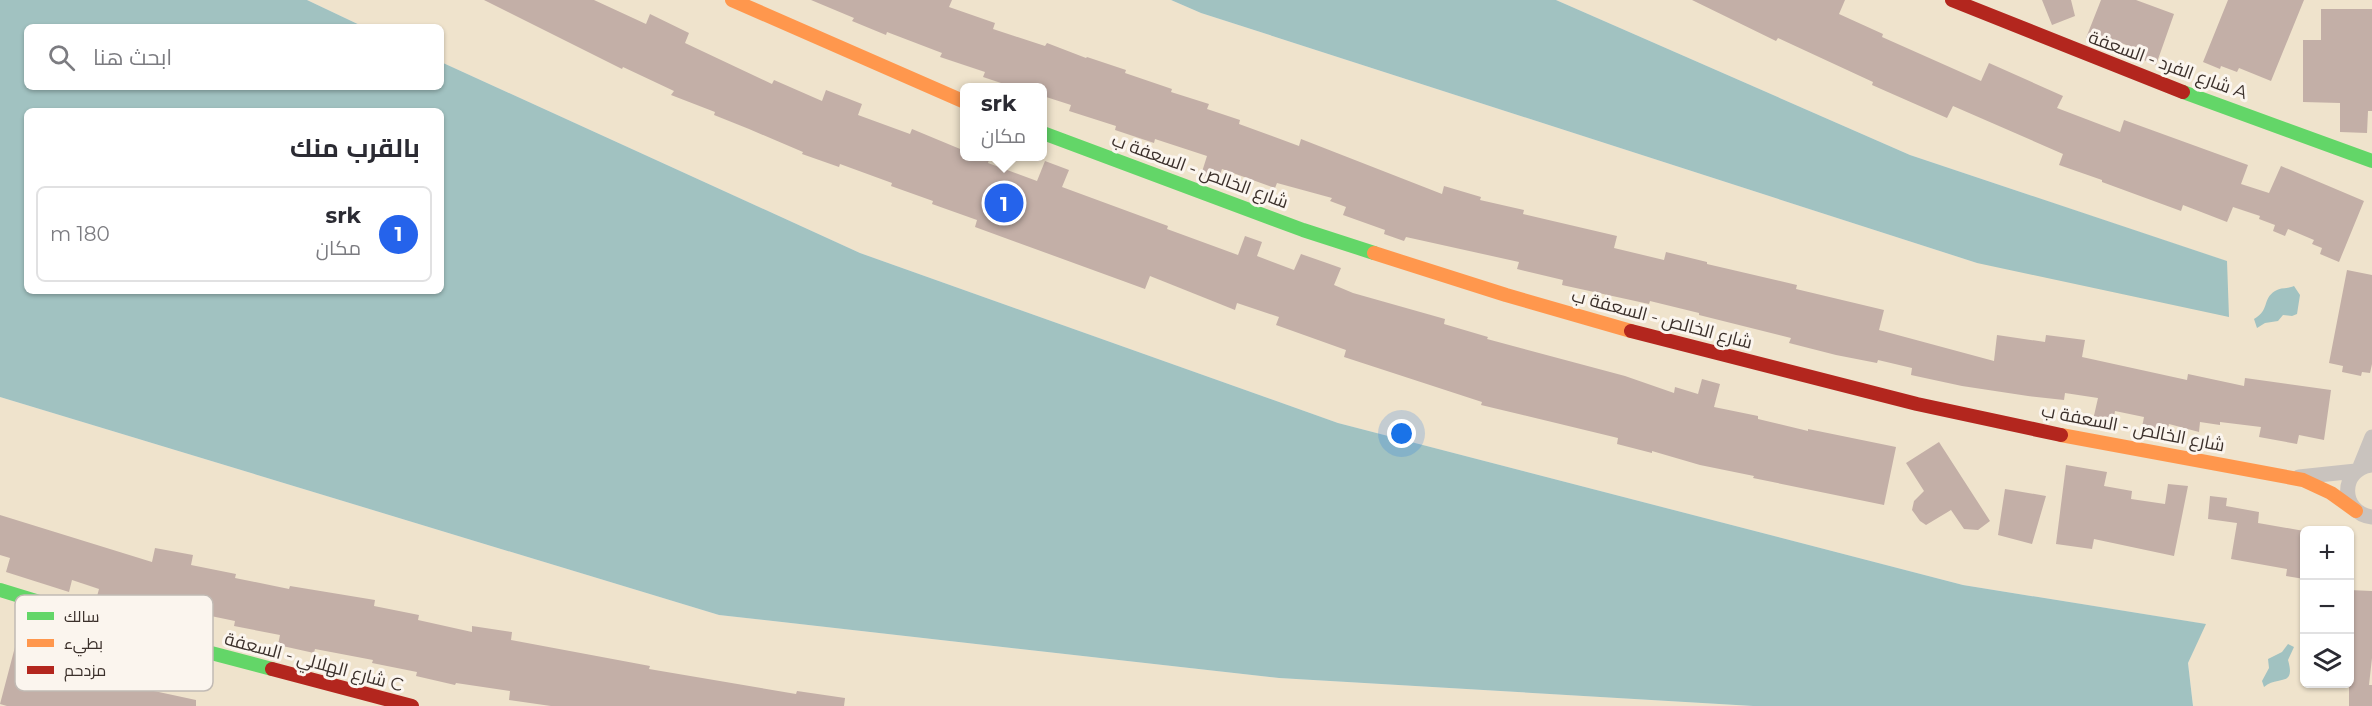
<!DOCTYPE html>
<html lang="ar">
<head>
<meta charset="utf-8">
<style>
	body { margin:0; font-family:Montserrat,Cairo,sans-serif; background:#f2f2f3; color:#2b2b33; direction:rtl }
	.controls { position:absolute; right:18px; bottom:18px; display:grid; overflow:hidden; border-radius:9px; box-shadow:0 2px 4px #0004 }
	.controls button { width:54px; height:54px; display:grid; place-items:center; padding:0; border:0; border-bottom:2px solid #e1e1e2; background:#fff; color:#2b2b33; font:30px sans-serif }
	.you { position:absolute; left:1402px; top:434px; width:21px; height:21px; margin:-15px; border:4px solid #fff; border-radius:50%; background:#1a73e8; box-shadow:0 0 0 9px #1a73e833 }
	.badge { display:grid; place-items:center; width:39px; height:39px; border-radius:50%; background:#2563eb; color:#fff; font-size:20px; font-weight:700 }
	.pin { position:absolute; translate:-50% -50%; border:3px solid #fff; box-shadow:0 2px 6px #0006 }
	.popup { position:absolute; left:960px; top:83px; width:87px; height:78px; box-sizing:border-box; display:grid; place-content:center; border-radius:9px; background:#fff; filter:drop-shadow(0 2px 4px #0005); font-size:20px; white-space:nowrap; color:#7c7c81 }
	.popup b { font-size:22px; color:#2b2b33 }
	.popup::after { content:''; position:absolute; left:50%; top:100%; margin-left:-12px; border:12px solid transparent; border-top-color:#fff }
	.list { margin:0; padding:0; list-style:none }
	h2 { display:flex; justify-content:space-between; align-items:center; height:78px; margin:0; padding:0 24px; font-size:26px }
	h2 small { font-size:20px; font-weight:400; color:#7c7c81 }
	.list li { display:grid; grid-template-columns:39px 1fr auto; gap:18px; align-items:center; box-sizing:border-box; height:96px; margin:0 12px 12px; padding:0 12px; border:2px solid #e1e1e2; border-radius:9px }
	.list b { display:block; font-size:22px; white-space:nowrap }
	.list p { margin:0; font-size:20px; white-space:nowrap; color:#7c7c81 }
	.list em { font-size:20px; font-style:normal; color:#7c7c81 }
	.icon { flex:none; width:33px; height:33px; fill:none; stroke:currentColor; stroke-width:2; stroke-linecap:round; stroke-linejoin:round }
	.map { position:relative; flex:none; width:2372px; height:706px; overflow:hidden; direction:ltr }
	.search { position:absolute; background:#fff; box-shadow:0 2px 4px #0004; left:24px; top:24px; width:420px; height:66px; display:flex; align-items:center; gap:15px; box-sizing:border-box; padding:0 21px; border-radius:9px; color:#7c7c81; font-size:22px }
	.panel { position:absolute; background:#fff; box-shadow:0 2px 4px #0004; left:24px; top:108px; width:420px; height:186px; border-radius:9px; direction:rtl }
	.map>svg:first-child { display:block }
	.sand { fill:#efe3cc; fill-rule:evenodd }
	.water { fill:#a1c2c1; fill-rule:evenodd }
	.building { fill:#c3afa7 }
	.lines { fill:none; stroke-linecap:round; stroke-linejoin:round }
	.street { stroke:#c9c3be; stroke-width:15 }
	.fast { stroke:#63d668; stroke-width:14 }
	.slow { stroke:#ff974d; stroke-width:14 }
	.jam { stroke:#b3261e; stroke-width:14 }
	.labels { text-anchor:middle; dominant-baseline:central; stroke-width:6; stroke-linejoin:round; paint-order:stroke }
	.street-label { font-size:18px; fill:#3b302b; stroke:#fbf5ee }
	.key { fill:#fbf5ee; stroke:#c1bab4; stroke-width:1.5 }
	.key-label { font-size:16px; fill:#3b302b }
</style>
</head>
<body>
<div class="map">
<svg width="2372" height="706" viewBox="0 0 2372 706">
	<rect width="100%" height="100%" fill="#f0ebe5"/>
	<path class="sand" d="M 307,0 L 1171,0 L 1201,13 L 1977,263 L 2226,261 L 1910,155 L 1556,0 L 2372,0 L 2372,706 L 2193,706 L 2188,663 L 2205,624 L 1963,585 L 1338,423 L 860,253 L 441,62 L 441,27 L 364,27 ZM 965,88 L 1043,88 L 1043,156 L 965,156 ZM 2304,530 L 2350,530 L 2350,684 L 2304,684 Z
		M 0,397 L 719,615 L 1279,678 L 1753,706 L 0,706 Z"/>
	<path class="water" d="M 0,0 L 307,0 L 364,27 L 27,27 L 27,87 L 441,87 L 441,62 L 860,253 L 1338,423 L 1963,585 L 2206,624 L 2188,663 L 2193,706 L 1753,706 L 1279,678 L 719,615 L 0,397 ZM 27,111 L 441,111 L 441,291 L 27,291 Z
		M 1171,0 L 1556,0 L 1910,155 L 2227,261 L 2229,317 L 1977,263 L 1201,13 Z
		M 2294,286 L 2300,295 L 2297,314 L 2292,316 L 2283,315 L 2278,321 L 2265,323 L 2257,328 L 2254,319 C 2270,310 2262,299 2275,291 C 2281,287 2288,289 2294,286 Z
		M 2288,644 L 2294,647 L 2288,660 C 2296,688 2278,675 2264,687 L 2262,681 L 2269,668 L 2268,659 L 2282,652 Z"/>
	<path class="building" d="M 484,0 L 594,0 L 646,24 L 650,14 L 689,33 L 685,43 L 772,84 L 774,80 L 822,101 L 826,90 L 862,104 L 858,115 L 910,134 L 912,129 L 965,151 L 965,156 L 979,156 L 989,160 L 988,163 L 1037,181 L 1045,161 L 1069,170 L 1062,187 L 1168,226 L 1167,229 L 1238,255 L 1245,236 L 1262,242 L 1257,256 L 1294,270 L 1301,254 L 1324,262 L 1341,268 L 1334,285 L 1353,293 L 1445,319 L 1444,324 L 1488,337 L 1487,339 L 1625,376 L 1674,393 L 1675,387 L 1698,394 L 1702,379 L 1720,384 L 1714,407 L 1758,416 L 1758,419 L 1808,431 L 1808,429 L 1896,447 L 1884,505 L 1753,478 L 1754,476 L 1700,465 L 1652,451 L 1652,453 L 1617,444 L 1618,438 L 1481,405 L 1482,402 L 1344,357 L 1346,350 L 1276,325 L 1279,317 L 1237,303 L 1235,310 L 1150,276 L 1145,289 L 975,227 L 977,220 L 932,204 L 933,201 L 891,186 L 892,183 L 840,164 L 839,167 L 802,154 L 803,152 L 749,129 L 714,115 L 715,112 L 671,95 L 674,91 L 623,67 L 622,69 Z
		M 811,0 L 952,0 L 949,7 L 995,23 L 993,29 L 1045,46 L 1047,43 L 1086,58 L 1087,57 L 1126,70 L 1125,73 L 1172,89 L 1171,92 L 1209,104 L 1207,109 L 1240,120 L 1239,124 L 1299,146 L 1301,139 L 1442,194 L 1444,186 L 1481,197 L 1480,200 L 1524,210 L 1523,214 L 1617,236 L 1614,248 L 1664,260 L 1666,252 L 1707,262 L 1707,264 L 1797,285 L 1796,289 L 1884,310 L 1879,330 L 1994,361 L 1997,335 L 2045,342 L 2046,335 L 2085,340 L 2082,357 L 2187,380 L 2188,374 L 2244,386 L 2245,378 L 2331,390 L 2324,440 L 2299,435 L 2297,444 L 2259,437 L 2261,427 L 2220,422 L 2220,425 L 2200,422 L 2199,432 L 2169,424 L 2166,437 L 2141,432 L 2144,417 L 2115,411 L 2113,424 L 2093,420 L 2098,398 L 2065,393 L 2064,400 L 2028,396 L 1962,386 L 1911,375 L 1912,368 L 1878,360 L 1877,363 L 1836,355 L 1789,343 L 1791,338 L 1699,315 L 1699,313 L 1650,301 L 1649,304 L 1562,285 L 1563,280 L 1517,269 L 1519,262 L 1406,237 L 1404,241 L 1384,234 L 1385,230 L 1343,215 L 1346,207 L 1330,201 L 1332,198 L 1277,183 L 1275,188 L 1222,169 L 1218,181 L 1201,175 L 1207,156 L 1155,139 L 1154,143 L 1115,130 L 1116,126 L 1069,111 L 1071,105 L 1043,96 L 1043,87 L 1013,87 L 983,77 L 985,72 L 940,57 L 942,53 L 887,32 L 886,35 L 852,21 L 854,18 Z
		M 1692,0 L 1845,0 L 1839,14 L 1883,34 L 1882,37 L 1981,81 L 1989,63 L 2063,96 L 2057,108 L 2120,132 L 2124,120 L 2248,165 L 2241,184 L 2269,193 L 2281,166 L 2364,201 L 2339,262 L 2320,254 L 2322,248 L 2312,244 L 2314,240 L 2288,229 L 2285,236 L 2273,231 L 2275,225 L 2259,219 L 2260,216 L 2233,207 L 2227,222 L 2183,205 L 2181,211 L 2102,182 L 2102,180 L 2059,165 L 2063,154 L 1953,106 L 1947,118 L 1872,85 L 1873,82 L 1819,57 L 1778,38 L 1776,41 Z
		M 2042,0 L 2071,0 L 2075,16 L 2052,25 Z
		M 2101,0 L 2136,0 L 2174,14 L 2156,65 L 2134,56 L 2137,49 L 2108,38 L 2105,45 L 2086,38 Z
		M 2228,0 L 2304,0 L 2271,81 L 2239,68 L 2237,72 L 2221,66 L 2220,69 L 2203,62 Z
		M 2321,9 L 2372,9 L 2372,111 L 2368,111 L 2367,133 L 2340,132 L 2340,103 L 2303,102 L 2303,40 L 2321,40 Z
		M 2347,270 L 2372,275 L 2372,364 L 2370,373 L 2362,372 L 2361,376 L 2342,372 L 2343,366 L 2329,363 Z
		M 1939,442 L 1990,521 L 1978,530 L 1964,529 L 1951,510 L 1926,525 L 1920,521 L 1912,510 L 1914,501 L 1924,491 L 1906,463 Z
		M 2066,465 L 2107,472 L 2104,486 L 2132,491 L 2131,499 L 2165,504 L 2168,484 L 2188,486 L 2174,556 L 2094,539 L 2092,549 L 2056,544 Z
		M 2005,489 L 2046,496 L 2032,544 L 1998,535 Z
		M 2210,496 L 2227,498 L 2226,506 L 2259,512 L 2258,523 L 2304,531 L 2304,579 L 2286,576 L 2287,569 L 2231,559 L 2237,523 L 2208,519 Z
		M 0,515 L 152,562 L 155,548 L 193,555 L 191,565 L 236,574 L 235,578 L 289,589 L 290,586 L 375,600 L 374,606 L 419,615 L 418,620 L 472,632 L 472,626 L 512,632 L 511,640 L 650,666 L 649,669 L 796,694 L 797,691 L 845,698 L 844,706 L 551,706 L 509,700 L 510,691 L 456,683 L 455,685 L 416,676 L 417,672 L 372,663 L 373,660 L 315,649 L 314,653 L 278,645 L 280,635 L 234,626 L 235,621 L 206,615 L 205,620 L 190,617 L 191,611 L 122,597 L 119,607 L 96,600 L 99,589 L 72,580 L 69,592 L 6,572 L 10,558 L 0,555 Z
		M 2349,590 L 2372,591 L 2372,658 L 2369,685 L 2372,685 L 2372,706 L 2349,706 Z
		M 15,647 L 95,668 L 94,671 L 141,681 L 140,688 L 196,700 L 196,706 L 7,706 L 0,704 Z"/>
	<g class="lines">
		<path class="street" d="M 2372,465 C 2339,469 2340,513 2372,517
			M 2359,469 L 2372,437
			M 2299,477 L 2356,471"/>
		<path class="fast" d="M 2183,92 L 2372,161
			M 1043,133 L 1303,230 L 1374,253
			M 0,590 L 173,643 L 272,669"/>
		<path class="slow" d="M 732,0 L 965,102
			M 1374,253 L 1506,295 L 1631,331
			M 2061,435 L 2303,480 L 2331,493 L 2356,511"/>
		<path class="jam" d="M 1952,0 L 2183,92
			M 1631,331 L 1917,404 L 2061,435
			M 272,669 L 412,706"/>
	</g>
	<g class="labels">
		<g class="street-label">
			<text transform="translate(2168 65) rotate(20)">شارع الفرد - السعفة A</text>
			<text transform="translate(1200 171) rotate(20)">شارع الخالص - السعفة ب</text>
			<text transform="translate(1662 319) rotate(15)">شارع الخالص - السعفة ب</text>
			<text transform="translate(2133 428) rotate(11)">شارع الخالص - السعفة ب</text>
			<text transform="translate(314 662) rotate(15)">شارع الهلالي - السعفة C</text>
		</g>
	</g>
	<rect x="15" y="595" width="198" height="96" rx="9" class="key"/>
	<rect x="27" y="612" width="27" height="8" fill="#63d668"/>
	<rect x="27" y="639" width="27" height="8" fill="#ff974d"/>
	<rect x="27" y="666" width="27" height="8" fill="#b3261e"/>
	<g class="key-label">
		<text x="64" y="622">سالك</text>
		<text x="64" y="649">بطيء</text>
		<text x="64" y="676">مزدحم</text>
	</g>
</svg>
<div class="controls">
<button>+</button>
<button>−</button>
<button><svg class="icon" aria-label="layers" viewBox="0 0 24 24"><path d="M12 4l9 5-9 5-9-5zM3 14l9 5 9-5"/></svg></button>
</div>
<div class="you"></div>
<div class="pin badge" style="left:1004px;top:203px">1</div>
<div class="popup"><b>srk</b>مكان</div>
<div class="search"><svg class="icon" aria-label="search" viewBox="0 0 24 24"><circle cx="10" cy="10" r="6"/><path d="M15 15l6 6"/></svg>ابحث هنا</div>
<section class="panel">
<h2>بالقرب منك<small></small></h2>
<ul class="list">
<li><span class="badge">1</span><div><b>srk</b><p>مكان</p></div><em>180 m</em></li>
</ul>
</section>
</div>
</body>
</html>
